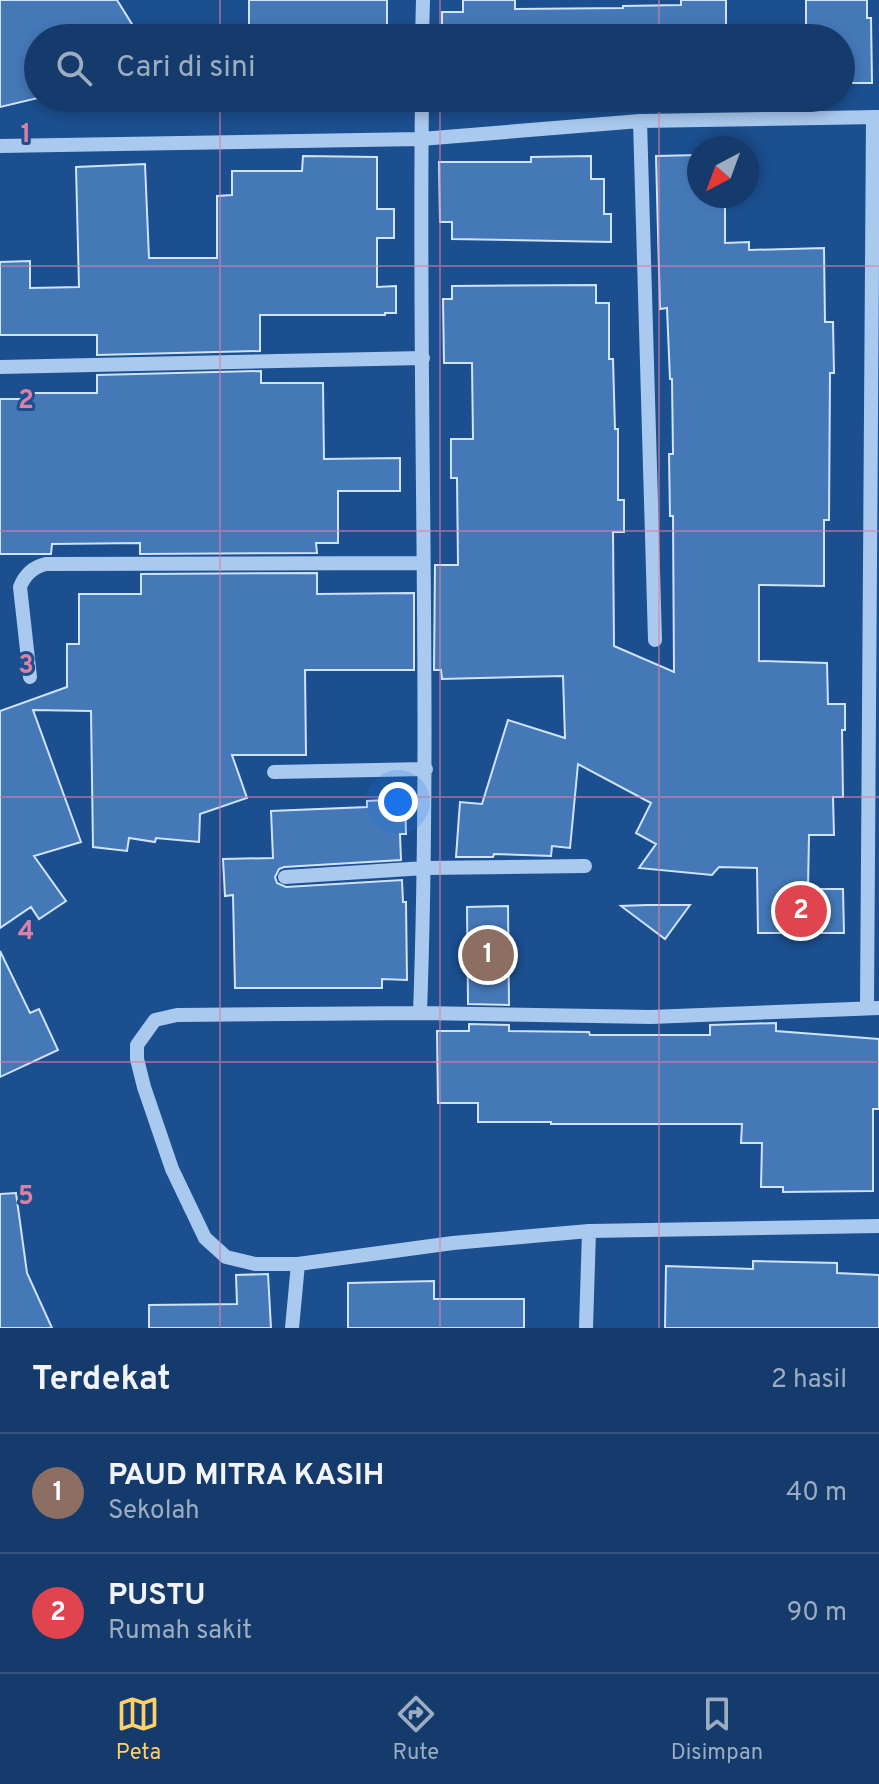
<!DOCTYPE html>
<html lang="id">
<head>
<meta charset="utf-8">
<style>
	body { margin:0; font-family:Overpass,sans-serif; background:#214673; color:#f1f3f6 }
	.compass { position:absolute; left:687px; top:136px; width:72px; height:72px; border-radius:50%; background:#143b6b; box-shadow:0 4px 12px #0003; rotate:221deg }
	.you { position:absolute; left:398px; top:802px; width:28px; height:28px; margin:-20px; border:6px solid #fff; border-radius:50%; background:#1a73e8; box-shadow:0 0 0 12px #1a73e833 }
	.badge { display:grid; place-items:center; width:52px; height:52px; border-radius:50%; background:#ffd166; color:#fff; font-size:26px; font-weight:700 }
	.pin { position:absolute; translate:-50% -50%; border:4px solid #fff; box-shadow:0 2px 8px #0006 }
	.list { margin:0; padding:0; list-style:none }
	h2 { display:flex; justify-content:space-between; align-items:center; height:104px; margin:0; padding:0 32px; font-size:34px }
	h2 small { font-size:26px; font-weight:400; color:#9dadc1 }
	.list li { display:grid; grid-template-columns:52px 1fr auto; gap:24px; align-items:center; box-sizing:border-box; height:120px; padding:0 32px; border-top:2px solid #33557e }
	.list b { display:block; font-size:30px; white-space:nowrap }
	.list p { margin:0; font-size:26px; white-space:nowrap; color:#9dadc1 }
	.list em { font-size:26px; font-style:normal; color:#9dadc1 }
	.icon { flex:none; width:44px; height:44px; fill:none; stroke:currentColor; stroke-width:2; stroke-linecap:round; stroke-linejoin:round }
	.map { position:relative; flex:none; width:879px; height:1328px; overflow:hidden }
	.search { position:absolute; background:#143b6b; box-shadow:0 4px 12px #0003; left:24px; right:24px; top:24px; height:88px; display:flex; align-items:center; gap:20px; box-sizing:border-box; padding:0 28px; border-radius:44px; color:#9dadc1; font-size:30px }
	.sheet { height:344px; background:#143b6b }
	nav { display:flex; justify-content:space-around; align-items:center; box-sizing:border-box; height:112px; border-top:2px solid #33557e; background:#143b6b; font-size:22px; color:#9dadc1 }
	nav a { display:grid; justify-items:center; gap:4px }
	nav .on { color:#ffd166 }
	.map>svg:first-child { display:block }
	.building { fill:#4478b7; stroke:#cfe3fa; stroke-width:2 }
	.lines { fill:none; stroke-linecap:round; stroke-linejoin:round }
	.minor { stroke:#a9c9ee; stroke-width:14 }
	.grid { fill:none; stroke:#dd80a5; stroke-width:2; stroke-opacity:0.55 }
	.grid-label { font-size:26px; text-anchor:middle; font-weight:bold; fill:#dd80a5; stroke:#1b4f8f; stroke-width:6; stroke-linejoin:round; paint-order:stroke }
</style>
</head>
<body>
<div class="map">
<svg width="879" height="1328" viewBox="0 0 879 1328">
	<rect width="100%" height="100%" fill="#1b4f8f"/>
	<path class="building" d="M 0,0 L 117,0 L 135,29 L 120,38 L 38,38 L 38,98 L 0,107 Z
		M 249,0 L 387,0 L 387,38 L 249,38 Z
		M 463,0 L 515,0 L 515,9 L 623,8 L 623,6 L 681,5 L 681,0 L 726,0 L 726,38 L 442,38 L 442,12 L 463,12 Z
		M 806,0 L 867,0 L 867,18 L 871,18 L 872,83 L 841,83 L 841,38 L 806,38 Z
		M 699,155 L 699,196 L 725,196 L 725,243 L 749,242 L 749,250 L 824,248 L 825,322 L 833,322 L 834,373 L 830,373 L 829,520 L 824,520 L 824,586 L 759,585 L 759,661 L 827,663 L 828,704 L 845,704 L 845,730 L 842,730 L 843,797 L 833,797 L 834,835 L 809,835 L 808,889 L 843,889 L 844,933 L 758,933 L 757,868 L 719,867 L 712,875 L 639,868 L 656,844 L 636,833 L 651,803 L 578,764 L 570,848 L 552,846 L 551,856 L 494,854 L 493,857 L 456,857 L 460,802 L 482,804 L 508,720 L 565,738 L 563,676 L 442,679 L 441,670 L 434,670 L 435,565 L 458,565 L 457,478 L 451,478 L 451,439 L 473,439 L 472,363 L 444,363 L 443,299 L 452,299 L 452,286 L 596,285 L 596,303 L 609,303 L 609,359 L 613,359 L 615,429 L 618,429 L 618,500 L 624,500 L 624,532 L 613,532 L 614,646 L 674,672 L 673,516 L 670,516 L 669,454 L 673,454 L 672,379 L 670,379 L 667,308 L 660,309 L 656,156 Z
		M 303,156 L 377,157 L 377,209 L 394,209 L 394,238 L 377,238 L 377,287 L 396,286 L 396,313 L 385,313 L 385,315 L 260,315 L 260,351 L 97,355 L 97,335 L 0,335 L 0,262 L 30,261 L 30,288 L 79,287 L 76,167 L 145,164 L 149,258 L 217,258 L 217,196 L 232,195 L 232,171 L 302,171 Z
		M 591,156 L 591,179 L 604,179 L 604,214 L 611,214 L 611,242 L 452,239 L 452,222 L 440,222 L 439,162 L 531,162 L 531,157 Z
		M 261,371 L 261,383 L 323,383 L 324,459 L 400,458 L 400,491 L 338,491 L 338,543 L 316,543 L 317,553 L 140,554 L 140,543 L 52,544 L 51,554 L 0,554 L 0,399 L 27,399 L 26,393 L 97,393 L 97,375 Z
		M 317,573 L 317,594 L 414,593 L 414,670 L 305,670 L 306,755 L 232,755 L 247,798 L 200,814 L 199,842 L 156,838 L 155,842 L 129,838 L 127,851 L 93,847 L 91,711 L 33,710 L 81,842 L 34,856 L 66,901 L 39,919 L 31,907 L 0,928 L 0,711 L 67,687 L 67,644 L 79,644 L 79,594 L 141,594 L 141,574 Z
		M 405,799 L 406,834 L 400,834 L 401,860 L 284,867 L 279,869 L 275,877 L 277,883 L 286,887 L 402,880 L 403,902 L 406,902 L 407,980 L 382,979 L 382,988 L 235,988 L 233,895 L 225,896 L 223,859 L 273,858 L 271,811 L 367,807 L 367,801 Z
		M 690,905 L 665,939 L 621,906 L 647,905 Z
		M 508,906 L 509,1005 L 468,1004 L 467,907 Z
		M 0,951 L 30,1013 L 39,1009 L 58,1050 L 0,1077 Z
		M 776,1023 L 776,1031 L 879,1039 L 879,1109 L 873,1109 L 873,1191 L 783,1192 L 783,1187 L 761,1187 L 762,1143 L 741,1143 L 742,1124 L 551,1124 L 551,1122 L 478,1122 L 478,1103 L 438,1103 L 437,1031 L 469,1031 L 469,1024 L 509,1025 L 509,1031 L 589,1032 L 590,1035 L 710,1035 L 710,1025 Z
		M 16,1193 L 27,1273 L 52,1328 L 0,1328 L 0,1194 Z
		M 753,1261 L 837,1263 L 837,1273 L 879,1275 L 879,1328 L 665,1328 L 666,1266 L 753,1269 Z
		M 268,1274 L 271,1328 L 149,1328 L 149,1305 L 237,1304 L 236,1275 Z
		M 434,1281 L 434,1299 L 524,1299 L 524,1328 L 348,1328 L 348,1283 Z"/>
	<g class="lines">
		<path class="minor" d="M 422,38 L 423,0
			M 640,121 L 655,640
			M 0,146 L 421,139 L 640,121 L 879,117
			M 0,367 L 423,358
			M 30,677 L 20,587 C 25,574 33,567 46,564 L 423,563
			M 274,772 L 426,769
			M 285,877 L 425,868 L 585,866
			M 867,1007 L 873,117
			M 879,1008 L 651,1017 L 420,1013 L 177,1015 L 155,1020 L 137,1045 L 137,1059 L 144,1087 L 172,1169 L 205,1238 L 226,1257 L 255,1264 L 298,1264 L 453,1243 L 589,1231 L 879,1226
			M 420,1013 C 431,708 418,403 422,98
			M 292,1328 L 298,1264
			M 586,1328 L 589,1231"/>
	</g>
	<path class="grid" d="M 220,0 L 220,38M 440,0 L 440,38M 659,0 L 659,38M 220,98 L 220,1328M 440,98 L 440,1328M 659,98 L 659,1328M 0,266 L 879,266M 0,531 L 879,531M 0,797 L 879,797M 0,1062 L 879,1062"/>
	<g class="grid-label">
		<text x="26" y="142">1</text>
		<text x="26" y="408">2</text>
		<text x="26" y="673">3</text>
		<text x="26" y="939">4</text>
		<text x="26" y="1204">5</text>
	</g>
</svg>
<svg class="compass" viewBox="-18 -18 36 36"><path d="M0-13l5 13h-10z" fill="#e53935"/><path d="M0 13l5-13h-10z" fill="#9dadc1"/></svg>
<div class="you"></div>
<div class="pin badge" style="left:488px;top:955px;background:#8d6e63">1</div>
<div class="pin badge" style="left:801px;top:911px;background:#e0444e">2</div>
<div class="search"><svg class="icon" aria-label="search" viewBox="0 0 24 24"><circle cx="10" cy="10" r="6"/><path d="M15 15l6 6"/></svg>Cari di sini</div>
</div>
<section class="sheet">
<h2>Terdekat<small>2 hasil</small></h2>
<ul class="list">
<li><span class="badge" style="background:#8d6e63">1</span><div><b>PAUD MITRA KASIH</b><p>Sekolah</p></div><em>40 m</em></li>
<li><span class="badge" style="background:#e0444e">2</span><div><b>PUSTU</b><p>Rumah sakit</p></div><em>90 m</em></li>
</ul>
</section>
<nav>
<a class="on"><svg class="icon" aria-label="map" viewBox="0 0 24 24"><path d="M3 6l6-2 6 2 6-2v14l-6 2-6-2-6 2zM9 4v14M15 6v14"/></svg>Peta</a>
<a><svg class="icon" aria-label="directions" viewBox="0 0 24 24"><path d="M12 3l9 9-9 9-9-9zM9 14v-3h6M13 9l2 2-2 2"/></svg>Rute</a>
<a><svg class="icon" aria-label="saved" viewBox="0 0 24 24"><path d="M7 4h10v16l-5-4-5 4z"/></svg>Disimpan</a>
</nav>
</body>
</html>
